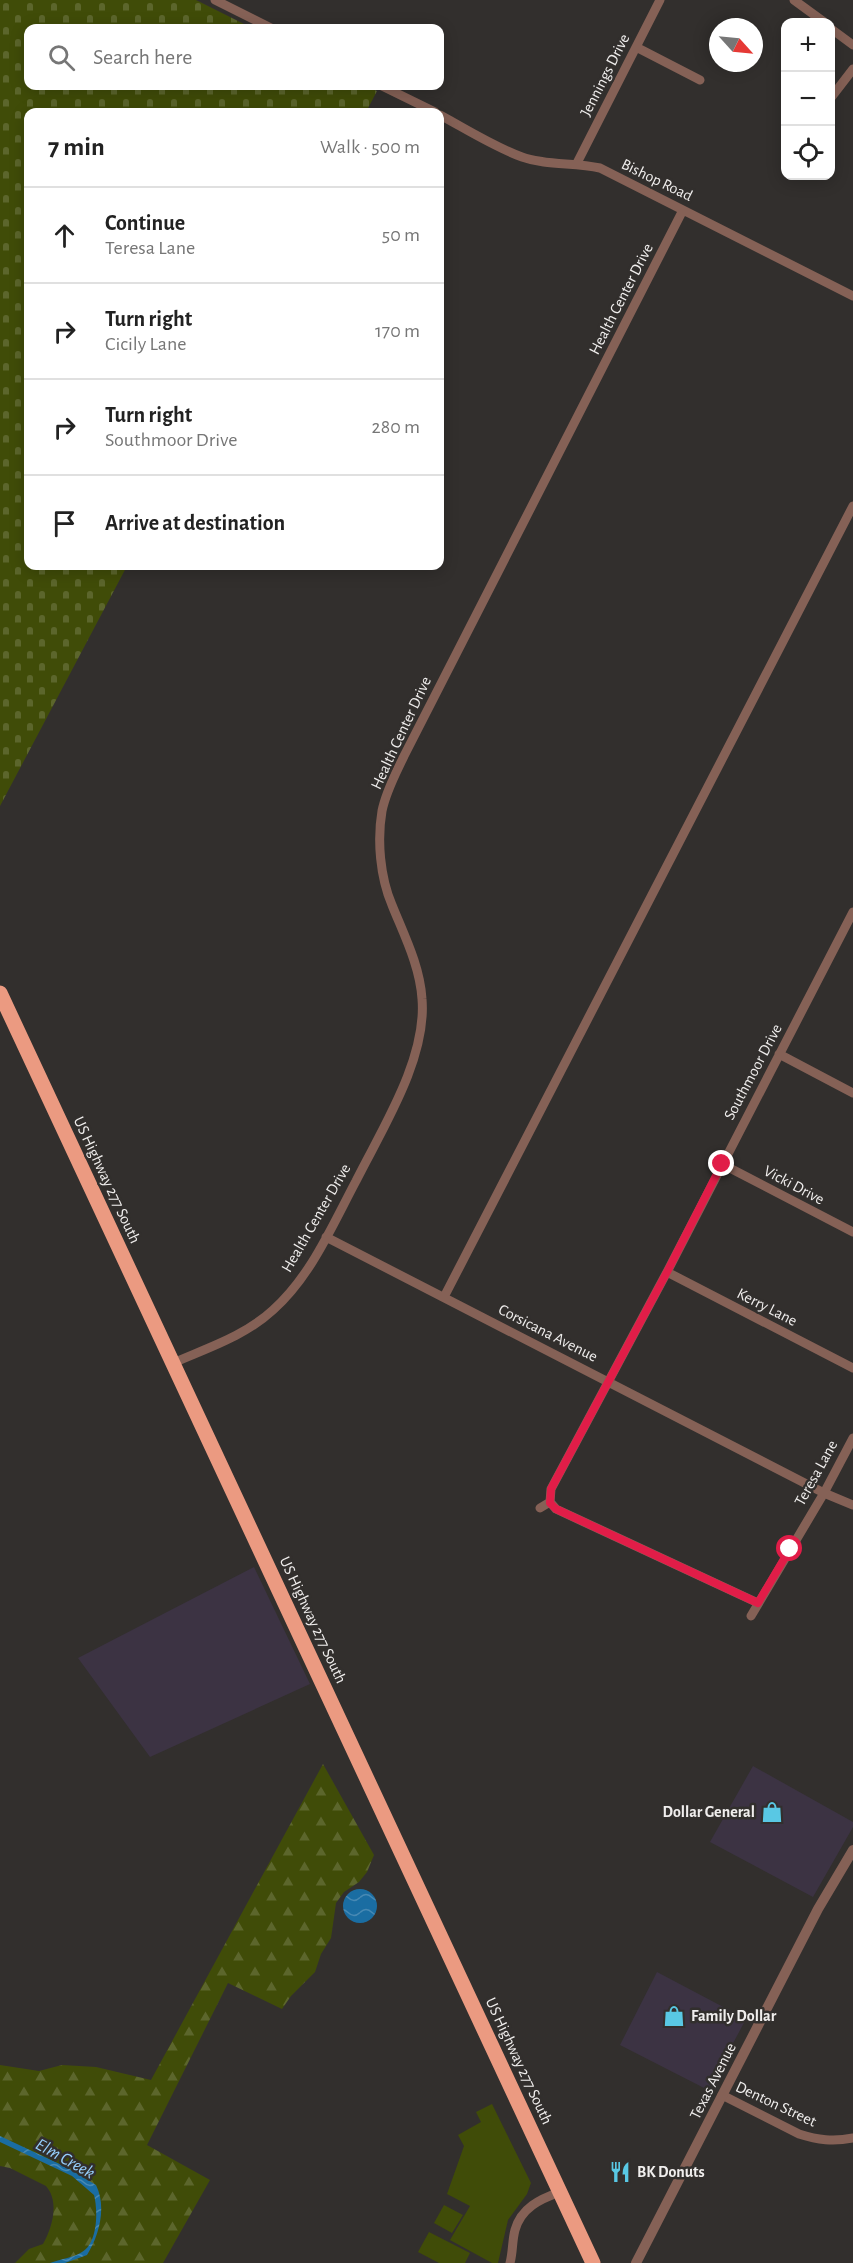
<!DOCTYPE html>
<html lang="en">
<head>
<meta charset="utf-8">
<style>
	body { margin:0; font-family:"Alegreya Sans",sans-serif; background:#f6f6f6; color:#222 }
	.controls { position:absolute; right:18px; top:18px; display:grid; overflow:hidden; border-radius:12px; box-shadow:0 3px 15px #0003 }
	.controls button { width:54px; height:54px; display:grid; place-items:center; padding:0; border:0; border-bottom:2px solid #e0e0e0; background:#fff; color:#222; font:30px sans-serif }
	.compass { position:absolute; left:709px; top:18px; width:54px; height:54px; border-radius:50%; background:#fff; box-shadow:0 3px 15px #0003; rotate:117deg }
	.stop { position:absolute; width:18px; height:18px; margin:-14px; border:4px solid #e11d48; border-radius:50%; background:#fff }
	.stop.end { background:#e11d48; border-color:#fff; box-shadow:0 2px 6px #0008 }
	.list { margin:0; padding:0; list-style:none }
	h2 { display:flex; justify-content:space-between; align-items:center; height:78px; margin:0; padding:0 24px; font-size:26px }
	h2 small { font-size:20px; font-weight:400; color:#767676 }
	.list li { display:grid; grid-template-columns:39px 1fr auto; gap:18px; align-items:center; box-sizing:border-box; height:96px; padding:0 24px; border-top:2px solid #e0e0e0 }
	.list b { display:block; font-size:22px; white-space:nowrap }
	.list p { margin:0; font-size:20px; white-space:nowrap; color:#767676 }
	.list em { font-size:20px; font-style:normal; color:#767676 }
	.icon { flex:none; width:33px; height:33px; fill:none; stroke:currentColor; stroke-width:2; stroke-linecap:round; stroke-linejoin:round }
	.map { position:relative; flex:none; width:853px; height:2263px; overflow:hidden }
	.search { position:absolute; background:#fff; box-shadow:0 3px 15px #0003; left:24px; top:24px; width:420px; height:66px; display:flex; align-items:center; gap:15px; box-sizing:border-box; padding:0 21px; border-radius:12px; color:#767676; font-size:22px }
	.panel { position:absolute; background:#fff; box-shadow:0 3px 15px #0003; left:24px; top:108px; width:420px; height:462px; border-radius:12px }
	.map>svg:first-child { display:block }
	.commercial { fill:#3c3343 }
	.green { fill:#404c08 }
	.forest { fill:url(#forest-firs) }
	.cemetery { fill:url(#cemetery-stones) }
	.water { fill:url(#water-waves) }
	.lines { fill:none; stroke-linecap:round; stroke-linejoin:round }
	.minor { stroke:#856156; stroke-width:9 }
	.tertiary { stroke:#856156; stroke-width:10 }
	.trunk { stroke:#eb9a81; stroke-width:15 }
	.route { stroke:#e11d48; stroke-width:8 }
	.labels { text-anchor:middle; dominant-baseline:central; stroke-width:5; stroke-linejoin:round; paint-order:stroke }
	.street-label { font-size:16px; fill:#f0eeed; stroke:#322f2d }
	.poi-label { font-size:16px; font-weight:bold; fill:#f0eeed; stroke:#322f2d; text-anchor:start }
	.water-label { font-size:18px; font-style:italic; fill:#96cefb; stroke:#322f2d }
</style>
</head>
<body>
<div class="map">
<svg width="853" height="2263" viewBox="0 0 853 2263">
	<defs>
		<pattern id="forest-firs" width="22" height="20" patternUnits="userSpaceOnUse" patternTransform="scale(1.5)"><rect width="22" height="20" fill="#404c08"/><path d="M5 1l3.5 6h-7zM16 11l3.5 6h-7z" fill="#5c662c"/></pattern>
		<pattern id="cemetery-stones" width="16" height="16" patternUnits="userSpaceOnUse" patternTransform="scale(1.5)"><rect width="16" height="16" fill="#404c08"/><path d="M2 7V4a2 2 0 0 1 4 0v3zM10 15v-3a2 2 0 0 1 4 0v3z" fill="#5c662c"/></pattern>
		<pattern id="water-waves" width="16" height="10" patternUnits="userSpaceOnUse" patternTransform="scale(1.5)"><rect width="16" height="10" fill="#1a6da2"/><path d="M0 5q4-4 8 0t8 0" fill="none" stroke="#4789b4"/></pattern>
	</defs>
	<rect width="100%" height="100%" fill="#322f2d"/>
	<path class="commercial" d="M 254,1567 L 310,1684 L 150,1757 L 78,1658 Z
		M 753,1766 L 853,1822 L 853,1827 L 813,1897 L 710,1842 Z
		M 657,1972 L 746,2019 L 708,2090 L 620,2045 Z"/>
	<path class="green" d="M 492,2104 L 531,2183 L 527,2194 L 508,2220 L 498,2263 L 492,2263 L 450,2240 L 470,2206 L 447,2194 L 464,2146 L 458,2135 L 481,2122 L 476,2112 Z
		M 444,2205 L 463,2215 L 452,2233 L 434,2223 Z
		M 429,2232 L 470,2253 L 465,2263 L 439,2263 L 418,2252 Z"/>
	<path class="forest" d="M 323,1764 L 374,1855 L 367,1872 L 359,1882 L 344,1892 L 336,1903 L 331,1938 L 321,1954 L 315,1972 L 291,1996 L 282,2009 L 228,1983 L 147,2145 L 210,2180 L 163,2263 L 15,2263 L 29,2249 L 43,2244 C 52,2228 60,2202 46,2186 L 10,2168 L 0,2166 L 0,2065 L 39,2071 L 62,2065 L 96,2067 L 151,2080 Z"/>
	<path class="cemetery" d="M 0,0 L 196,0 L 252,28 L 28,28 L 28,86 L 365,86 L 377,91 L 366,112 L 28,112 L 28,566 L 127,566 L 0,806 Z"/>
	<path class="water" d="M343 1906a17 17 0 1 1 34 0a17 17 0 1 1-34 0Z
		M 0,2136 L 66,2167 L 96,2185 C 107,2207 99,2236 87,2255 L 65,2263 L 50,2263 C 60,2259 73,2258 82,2252 C 98,2243 98,2210 94,2195 L 72,2176 L 0,2142 Z"/>
	<g class="lines">
		<path class="minor" d="M 215,0 L 271,28
			M 794,0 L 824,22
			M 830,28 L 853,45
			M 636,47 L 700,80
			M 382,86 L 435,112
			M 830,99 L 853,69
			M 440,115 C 466,129 494,147 522,157 C 547,166 574,162 600,168 L 853,296
			M 577,163 L 660,0
			M 779,1054 L 853,1093
			M 722,1164 L 853,1232
			M 326,1237 L 824,1493 L 853,1505
			M 667,1272 L 853,1368
			M 444,1297 L 853,506
			M 173,1363 C 207,1348 245,1336 273,1310 C 311,1276 332,1226 356,1181 C 382,1129 427,1059 422,999 C 420,966 404,935 392,905 C 380,877 377,840 382,811 C 386,791 396,773 404,756 L 683,210
			M 550,1502 L 551,1489 L 667,1272 L 853,912
			M 540,1508 L 550,1502 L 556,1509 L 758,1603
			M 751,1616 L 824,1493 L 853,1438
			M 722,2095 L 799,2134 C 818,2140 833,2142 853,2138
			M 510,2263 C 513,2252 512,2241 515,2230 C 521,2208 540,2199 560,2192"/>
		<path class="tertiary" d="M 636,2263 L 818,1909 L 853,1850"/>
		<path class="trunk" d="M 0,993 L 593,2263"/>
	</g>
	<g class="lines">
		<path class="route" d="M 722,1164 L 667,1272 L 551,1489 L 550,1503 L 556,1509 L 758,1603 L 790,1549"/>
	</g>
	<defs>
		<symbol id="shop-bare" viewBox="-9 -9 18 18"><path d="M-5-2.5h2.3a2.7 3.5 0 0 1 5.4 0H5L5.5 6h-11ZM-1.5-2.5h3a1.5 2.3 0 0 0-3 0Z" fill="#59c8e4" stroke="#322f2d" stroke-width="2.5" paint-order="stroke"/></symbol>
		<symbol id="restaurant-bare" viewBox="-9 -9 18 18"><path d="M-5-6h1v4h1v-4h1v4h1v-4h1v5L-1.5 .5V6h-2V.5L-5-1ZM5-6V6H3V1.5H1.5Q1.5-4 5-6Z" fill="#59c8e4" stroke="#322f2d" stroke-width="2.5" paint-order="stroke"/></symbol>
	</defs>
	<g fill-rule="evenodd">
		<use href="#shop-bare" x="757" y="1797" width="30" height="30"/>
		<use href="#shop-bare" x="659" y="2001" width="30" height="30"/>
		<use href="#restaurant-bare" x="605" y="2157" width="30" height="30"/>
	</g>
	<g class="labels">
		<g class="street-label">
			<text transform="translate(605 75) rotate(-63)">Jennings Drive</text>
			<text transform="translate(657 180) rotate(26)">Bishop Road</text>
			<text transform="translate(621 299) rotate(-63)">Health Center Drive</text>
			<text transform="translate(401 733) rotate(-65)">Health Center Drive</text>
			<text transform="translate(753 1072) rotate(-62)">Southmoor Drive</text>
			<text transform="translate(107 1180) rotate(65)">US Highway 277 South</text>
			<text transform="translate(794 1185) rotate(28)">Vicki Drive</text>
			<text transform="translate(316 1218) rotate(-60)">Health Center Drive</text>
			<text transform="translate(767 1307) rotate(27)">Kerry Lane</text>
			<text transform="translate(548 1333) rotate(27)">Corsicana Avenue</text>
			<text transform="translate(816 1473) rotate(-61)">Teresa Lane</text>
			<text transform="translate(313 1620) rotate(65)">US Highway 277 South</text>
			<text transform="translate(519 2061) rotate(65)">US Highway 277 South</text>
			<text transform="translate(713 2081) rotate(-63)">Texas Avenue</text>
			<text transform="translate(776 2104) rotate(25)">Denton Street</text>
		</g>
		<g class="poi-label">
			<text x="755" y="1812" text-anchor="end">Dollar General</text>
			<text x="691" y="2016">Family Dollar</text>
			<text x="637" y="2172">BK Donuts</text>
		</g>
		<g class="water-label">
			<text transform="translate(65 2159) rotate(29)">Elm Creek</text>
		</g>
	</g>
</svg>
<div class="controls">
<button>+</button>
<button>−</button>
<button><svg class="icon" aria-label="locate" viewBox="0 0 24 24"><circle cx="12" cy="12" r="6"/><path d="M12 2v4M12 18v4M2 12h4M18 12h4"/></svg></button>
</div>
<svg class="compass" viewBox="-18 -18 36 36"><path d="M0-13l5 13h-10z" fill="#e53935"/><path d="M0 13l5-13h-10z" fill="#767676"/></svg>
<div class="stop" style="left:790px;top:1549px"></div>
<div class="stop end" style="left:722px;top:1164px"></div>
<div class="search"><svg class="icon" aria-label="search" viewBox="0 0 24 24"><circle cx="10" cy="10" r="6"/><path d="M15 15l6 6"/></svg>Search here</div>
<section class="panel">
<h2>7 min<small>Walk · 500 m</small></h2>
<ul class="list">
<li><svg class="icon" aria-label="ahead" viewBox="0 0 24 24"><path d="M12 20V5M6 11l6-6 6 6"/></svg><div><b>Continue</b><p>Teresa Lane</p></div><em>50 m</em></li>
<li><svg class="icon" aria-label="right" viewBox="0 0 24 24"><path d="M7 20v-9h11M14 6l5 5-5 5"/></svg><div><b>Turn right</b><p>Cicily Lane</p></div><em>170 m</em></li>
<li><svg class="icon" aria-label="right" viewBox="0 0 24 24"><path d="M7 20v-9h11M14 6l5 5-5 5"/></svg><div><b>Turn right</b><p>Southmoor Drive</p></div><em>280 m</em></li>
<li><svg class="icon" aria-label="arrive" viewBox="0 0 24 24"><path d="M6 21V4h12l-3 4 3 4H6"/></svg><div><b>Arrive at destination</b></div></li>
</ul>
</section>
</div>
</body>
</html>
